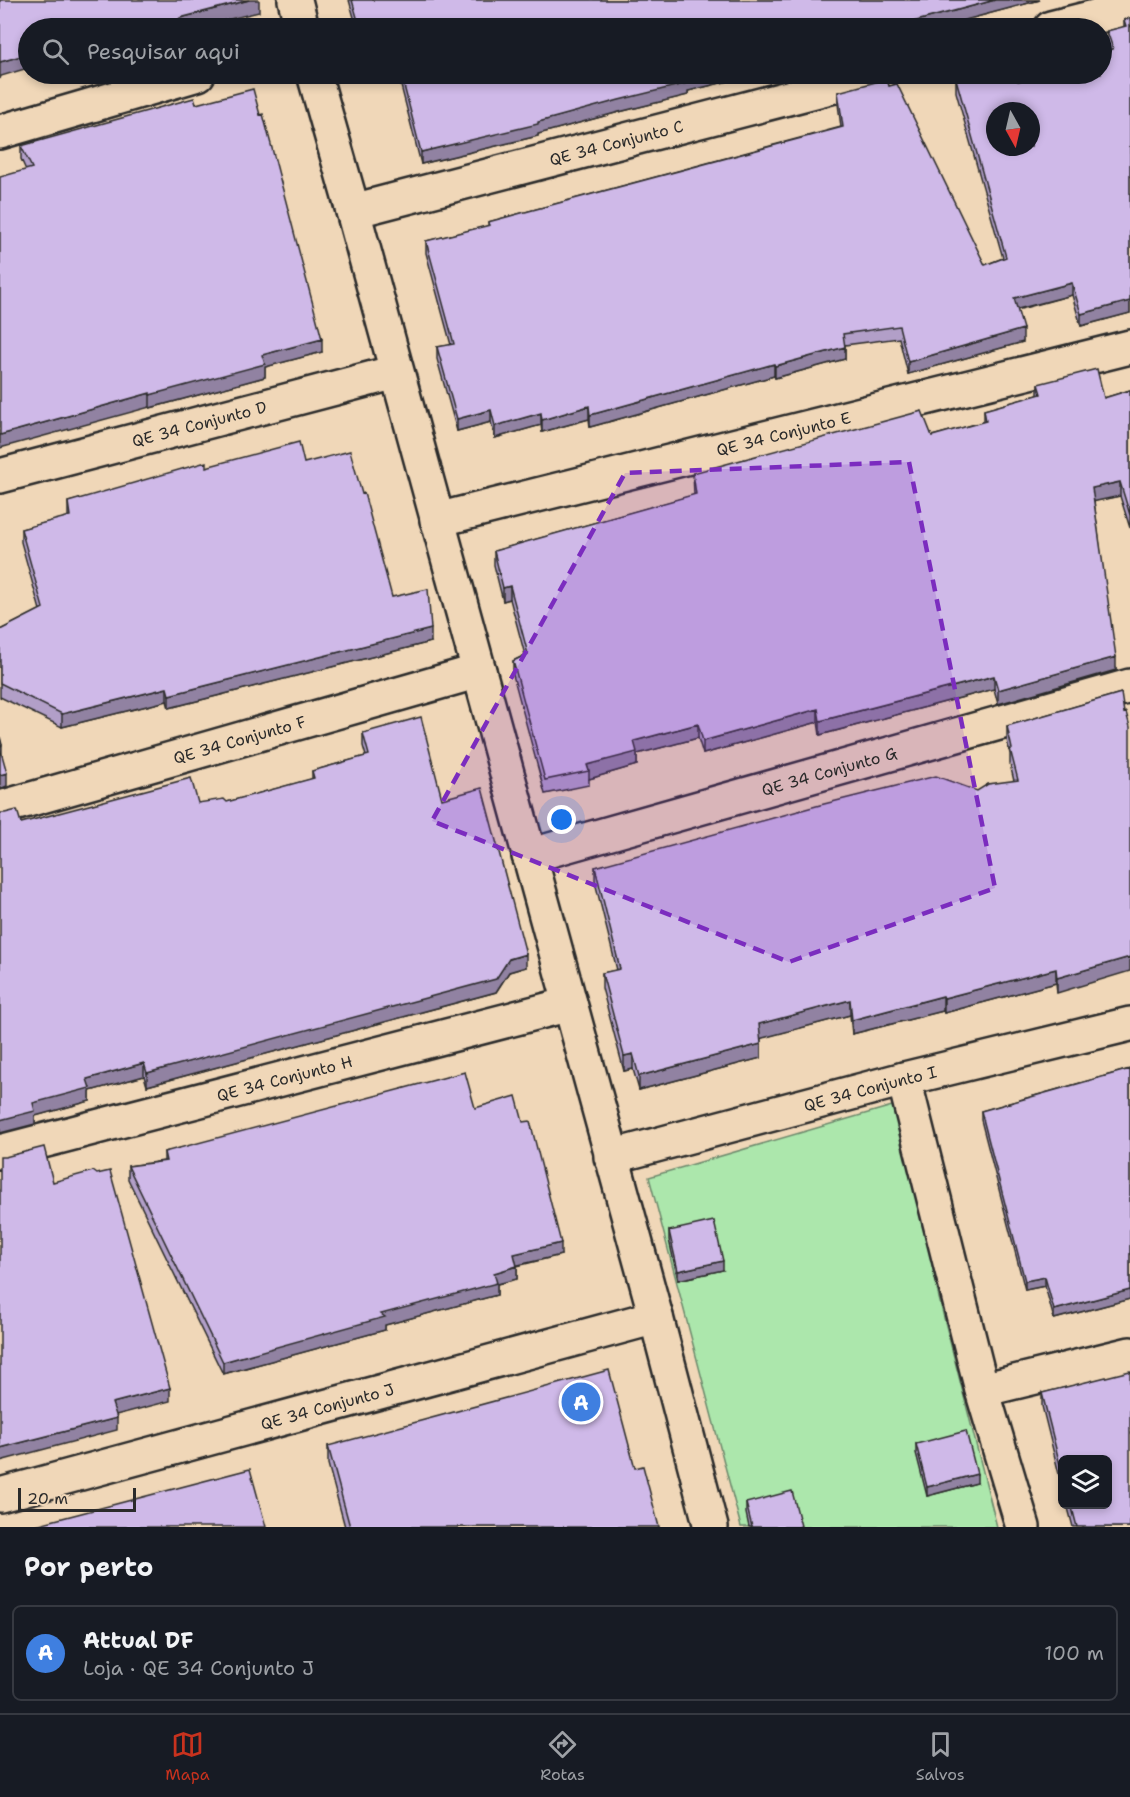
<!DOCTYPE html>
<html lang="pt">
<head>
<meta charset="utf-8">
<style>
	body { margin:0; font-family:"Shantell Sans",sans-serif; background:#242831; color:#f1f3f6 }
	.controls { position:absolute; right:18px; bottom:18px; display:grid; overflow:hidden; border-radius:9px; box-shadow:0 3px 9px #0003 }
	.controls button { width:54px; height:54px; display:grid; place-items:center; padding:0; border:0; border-bottom:2px solid #363941; background:#171b24; color:#f1f3f6; font:30px sans-serif }
	.compass { position:absolute; left:986px; top:102px; width:54px; height:54px; border-radius:50%; background:#171b24; box-shadow:0 3px 9px #0003; rotate:172deg }
	.scale { position:absolute; left:18px; bottom:15px; width:118px; box-sizing:border-box; padding-left:6px; border:3px solid #2b2b2b; border-top:0; font-size:16px; line-height:21px; white-space:nowrap; color:#2b2b2b; -webkit-text-stroke:4px #f0d7b8; paint-order:stroke }
	.you { position:absolute; left:562px; top:820px; width:21px; height:21px; margin:-15px; border:4px solid #fff; border-radius:50%; background:#1a73e8; box-shadow:0 0 0 9px #1a73e833 }
	.badge { display:grid; place-items:center; width:39px; height:39px; border-radius:50%; background:#c8321e; color:#fff; font-size:20px; font-weight:700 }
	.pin { position:absolute; translate:-50% -50%; border:3px solid #fff; box-shadow:0 2px 6px #0006 }
	.list { margin:0; padding:0; list-style:none }
	h2 { display:flex; justify-content:space-between; align-items:center; height:78px; margin:0; padding:0 24px; font-size:26px }
	h2 small { font-size:20px; font-weight:400; color:#9ea1a6 }
	.list li { display:grid; grid-template-columns:39px 1fr auto; gap:18px; align-items:center; box-sizing:border-box; height:96px; margin:0 12px 12px; padding:0 12px; border:2px solid #363941; border-radius:9px }
	.list b { display:block; font-size:22px; white-space:nowrap }
	.list p { margin:0; font-size:20px; white-space:nowrap; color:#9ea1a6 }
	.list em { font-size:20px; font-style:normal; color:#9ea1a6 }
	.icon { flex:none; width:33px; height:33px; fill:none; stroke:currentColor; stroke-width:2; stroke-linecap:round; stroke-linejoin:round }
	.map { position:relative; flex:none; width:1130px; height:1527px; overflow:hidden }
	.search { position:absolute; background:#171b24; box-shadow:0 3px 9px #0003; left:18px; right:18px; top:18px; height:66px; display:flex; align-items:center; gap:15px; box-sizing:border-box; padding:0 21px; border-radius:33px; color:#9ea1a6; font-size:22px }
	.sheet { height:186px; background:#171b24 }
	nav { display:flex; justify-content:space-around; align-items:center; box-sizing:border-box; height:84px; border-top:2px solid #363941; background:#171b24; font-size:16px; color:#9ea1a6 }
	nav a { display:grid; justify-items:center; gap:3px }
	nav .on { color:#c8321e }
	.map>svg:first-child { display:block }
	.green { fill:#ace7ac; stroke:#6c896c; stroke-width:1.5 }
	.lines { fill:none; stroke-linecap:round; stroke-linejoin:round }
	.minor-casing { stroke:#2b2b2b; stroke-width:38 }
	.minor { stroke:#f0d7b8; stroke-width:33 }
	.wall { fill:#b29fc8; stroke:#2b2b2b; stroke-width:1.5 }
	.shaded-wall { fill:#9182a2; stroke:#2b2b2b; stroke-width:1.5 }
	.building { fill:#cfb9e8; stroke:#2b2b2b; stroke-width:1.5; fill-rule:evenodd }
	.marked { fill:#7b2cbf; fill-opacity:0.2; stroke:#7b2cbf; stroke-width:4.5; stroke-dasharray:12 8; stroke-linejoin:round }
	.labels { text-anchor:middle; dominant-baseline:central; stroke-width:6; stroke-linejoin:round; paint-order:stroke }
	.street-label { font-size:16px; fill:#2b2b2b; stroke:#f0d7b8 }
</style>
</head>
<body>
<div class="map">
<svg width="1130" height="1527" viewBox="0 0 1130 1527">
	<rect width="100%" height="100%" fill="#f0d7b8"/>
	<filter id="ink" filterUnits="userSpaceOnUse"><feTurbulence type="fractalNoise" baseFrequency=".0167" numOctaves="2"/><feDisplacementMap in="SourceGraphic" scale="12" xChannelSelector="R" yChannelSelector="G"/><feConvolveMatrix kernelMatrix="1 2 1 2 8 2 1 2 1" color-interpolation-filters="sRGB"/></filter>
	<g filter="url(#ink)">
		<path class="green" d="M 899,1104 L 939,1298 L 997,1527 L 741,1527 L 649,1177 Z"/>
		<g class="lines">
			<defs>
				<g id="minor">
					<path d="M 295,0 L 302,28"/>
					<path d="M 1051,28 L 1130,8"/>
					<path d="M 314,74 L 353,211 L 656,1317 L 711,1527"/>
					<path d="M 0,132 L 198,74"/>
					<path id="s1" d="M 353,211 L 880,74"/>
					<path id="s2" d="M 0,476 L 396,372"/>
					<path id="s3" d="M 437,520 L 1130,347"/>
					<path id="s4" d="M 0,808 L 479,671"/>
					<path id="s5" d="M 529,856 L 1130,686"/>
					<path d="M 904,1079 L 982,1390 L 1023,1527"/>
					<path id="s6" d="M 0,1152 L 570,1004"/>
					<path id="s7" d="M 611,1157 L 904,1079 L 1130,1024"/>
					<path d="M 982,1390 L 1130,1354"/>
					<path id="s8" d="M 0,1495 L 656,1317"/>
				</g>
			</defs>
			<use href="#minor" class="minor-casing"/>
			<use href="#minor" class="minor"/>
		</g>
		<path class="wall" d="M 349,0 L 1040,0 L 935,28 L 357,28 Z
			M 1130,18 L 1130,313 L 1081,326 L 1072,295 L 1017,310 L 1023,342 L 908,374 L 899,338 L 845,345 L 845,359 L 775,378 L 774,376 L 590,427 L 589,419 L 542,432 L 541,425 L 495,438 L 491,422 L 457,431 L 437,359 L 437,347 L 451,345 L 426,253 L 426,241 L 488,226 L 488,222 L 841,127 L 838,104 L 838,92 L 889,86 L 985,265 L 1003,258 L 956,92 L 956,79 L 1018,81 L 1101,74 L 1110,50 L 1107,43 L 1107,31 L 1124,27 L 1124,20 Z
			M 398,74 L 757,74 L 688,91 L 688,95 L 619,112 L 538,134 L 538,136 L 421,164 Z
			M 196,104 L 322,352 L 265,367 L 265,377 L 150,408 L 26,170 L 21,159 L 21,146 Z
			M 1038,384 L 1104,398 L 1130,390 L 1130,528 L 1120,496 L 1094,501 L 1116,670 L 998,704 L 994,689 L 820,735 L 818,722 L 703,754 L 698,738 L 637,754 L 637,765 L 589,779 L 589,785 L 545,794 L 513,675 L 513,661 L 525,655 L 510,599 L 503,601 L 494,565 L 494,551 L 694,495 L 693,473 L 932,436 L 984,422 L 984,410 L 1038,395 Z
			M 304,463 L 392,597 L 431,642 L 169,708 L 167,701 L 62,727 L 0,697 L 0,630 L 40,610 L 21,542 L 21,529 L 68,517 L 68,502 L 206,467 Z
			M 1121,693 L 1057,993 L 1056,983 L 944,1013 L 943,1011 L 852,1034 L 850,1015 L 761,1038 L 761,1058 L 639,1090 L 633,1069 L 624,1071 L 602,988 L 602,973 L 617,970 L 595,882 L 595,867 L 977,791 L 1014,781 L 1010,764 L 1010,754 L 1007,740 L 1007,726 Z
			M 363,733 L 442,799 L 526,967 L 509,972 L 496,992 L 147,1086 L 144,1076 L 90,1091 L 90,1101 L 35,1116 L 35,1124 L 21,823 L 198,803 L 227,802 L 312,779 L 312,771 L 366,756 L 363,746 Z
			M 1130,1069 L 1130,1299 L 1054,1319 L 1045,1286 L 1025,1290 L 981,1120 L 981,1111 Z
			M 475,1108 L 561,1255 L 517,1266 L 517,1279 L 497,1284 L 497,1295 L 385,1325 L 385,1330 L 223,1374 L 128,1179 L 128,1166 L 164,1161 L 164,1152 Z
			M 669,1231 L 723,1270 L 678,1280 L 669,1240 Z
			M 1042,1393 L 1130,1527 L 1073,1527 L 1067,1504 L 1107,1504 L 1062,1460 L 1062,1486 L 1042,1406 Z
			M 916,1444 L 977,1483 L 927,1496 L 916,1453 Z
			M 328,1446 L 635,1468 L 659,1527 L 345,1527 L 328,1464 Z
			M 746,1503 L 801,1527 L 749,1527 L 746,1513 Z"/>
		<path class="shaded-wall" d="M 249,0 L 259,0 L 259,12 L 193,28 L 146,28 L 180,18 Z
			M 995,0 L 1040,0 L 935,28 L 890,28 Z
			M 28,54 L 28,68 L 1,76 L 0,79 L 0,62 Z
			M 710,74 L 757,74 L 688,91 L 688,95 L 619,112 L 538,134 L 538,136 L 421,164 L 421,152 L 538,122 Z
			M 1072,283 L 1072,295 L 1014,310 L 1014,298 Z
			M 1130,301 L 1130,313 L 1081,326 L 1081,314 Z
			M 1023,329 L 1023,342 L 908,374 L 908,362 Z
			M 322,339 L 322,352 L 265,367 L 265,377 L 150,408 L 150,395 L 262,355 Z
			M 845,347 L 845,359 L 775,378 L 775,366 Z
			M 774,364 L 774,376 L 590,427 L 590,415 Z
			M 150,393 L 150,407 L 0,448 L 0,435 Z
			M 589,406 L 589,419 L 542,432 L 542,420 Z
			M 491,410 L 491,422 L 457,431 L 457,419 Z
			M 541,413 L 541,425 L 495,438 L 495,426 Z
			M 1120,482 L 1120,496 L 1092,502 L 1092,488 Z
			M 510,586 L 510,599 L 503,601 L 503,588 Z
			M 431,629 L 431,642 L 169,708 L 169,695 Z
			M 1116,657 L 1116,670 L 998,704 L 998,690 Z
			M 994,676 L 994,689 L 820,735 L 820,721 Z
			M 167,688 L 167,701 L 62,727 L 62,714 Z
			M 818,709 L 818,722 L 703,754 L 703,741 Z
			M 698,724 L 698,738 L 637,754 L 637,765 L 589,779 L 589,771 L 587,765 L 634,741 Z
			M 2,745 L 2,758 L 0,759 L 0,746 Z
			M 7,773 L 7,786 L 0,789 L 0,775 Z
			M 526,954 L 526,967 L 509,972 L 496,992 L 147,1086 L 147,1073 Z
			M 1130,957 L 1130,971 L 1057,993 L 1057,978 Z
			M 1056,969 L 1056,983 L 944,1013 L 944,998 Z
			M 943,996 L 943,1011 L 852,1034 L 852,1020 Z
			M 850,1000 L 850,1015 L 759,1039 L 759,1024 Z
			M 761,1044 L 761,1058 L 639,1090 L 639,1076 Z
			M 633,1054 L 633,1069 L 624,1071 L 624,1056 Z
			M 144,1063 L 144,1076 L 90,1091 L 90,1101 L 35,1116 L 35,1124 L 0,1133 L 0,1120 L 33,1103 L 87,1079 Z
			M 561,1243 L 561,1255 L 514,1266 L 514,1254 Z
			M 723,1261 L 723,1270 L 678,1280 L 678,1271 Z
			M 517,1266 L 517,1279 L 497,1284 L 497,1295 L 385,1325 L 385,1330 L 223,1374 L 223,1362 L 381,1314 L 494,1273 Z
			M 1045,1277 L 1045,1286 L 1025,1290 L 1025,1281 Z
			M 1130,1290 L 1130,1299 L 1054,1319 L 1054,1310 Z
			M 170,1388 L 170,1401 L 112,1416 L 112,1403 Z
			M 117,1418 L 117,1430 L 0,1461 L 0,1448 Z
			M 977,1474 L 977,1483 L 927,1496 L 927,1487 Z"/>
		<path class="building" d="M 0,0 L 249,0 L 180,18 L 178,20 L 146,28 L 28,28 L 28,54 L 0,62 Z
			M 352,0 L 995,0 L 890,28 L 389,28 L 388,25 L 360,28 Z
			M 1130,18 L 1130,301 L 1081,314 L 1072,283 L 1014,298 L 1023,329 L 908,362 L 899,326 L 843,334 L 845,347 L 775,366 L 774,364 L 590,415 L 589,406 L 542,420 L 541,413 L 495,426 L 491,410 L 457,419 L 437,347 L 454,344 L 426,241 L 490,225 L 488,222 L 843,127 L 838,92 L 887,79 L 889,86 L 897,84 L 985,265 L 1006,257 L 956,79 L 979,74 L 1016,74 L 1018,81 L 1048,74 L 1101,74 L 1101,52 L 1113,49 L 1107,31 L 1126,26 L 1124,20 ZM 995,111 L 1031,111 L 1031,147 L 995,147 Z
			M 401,74 L 710,74 L 687,79 L 688,83 L 619,100 L 538,122 L 538,124 L 421,152 Z
			M 253,89 L 260,115 L 263,114 L 322,339 L 262,355 L 265,364 L 150,395 L 150,393 L 0,435 L 0,177 L 32,168 L 21,146 L 194,98 L 196,104 Z
			M 1097,369 L 1104,398 L 1130,390 L 1130,515 L 1120,482 L 1092,488 L 1116,657 L 998,690 L 994,676 L 820,721 L 818,709 L 703,741 L 698,724 L 634,741 L 637,752 L 587,765 L 589,771 L 545,780 L 513,661 L 528,654 L 510,586 L 503,588 L 494,551 L 696,494 L 693,473 L 922,411 L 932,436 L 986,421 L 984,410 L 1041,394 L 1038,384 Z
			M 299,442 L 304,463 L 350,451 L 362,494 L 364,493 L 392,597 L 428,589 L 431,629 L 169,695 L 167,688 L 62,714 L 0,683 L 0,630 L 43,608 L 21,529 L 70,516 L 68,502 L 206,462 L 206,467 Z
			M 1121,693 L 1124,713 L 1126,712 L 1130,727 L 1130,957 L 1057,978 L 1056,969 L 944,998 L 943,996 L 852,1020 L 850,1000 L 759,1024 L 761,1044 L 639,1076 L 633,1054 L 624,1056 L 602,973 L 620,969 L 595,867 L 820,805 L 936,776 L 977,791 L 988,784 L 1018,780 L 1010,749 L 1012,749 L 1007,726 Z
			M 421,717 L 442,799 L 482,788 L 526,954 L 509,959 L 496,979 L 147,1073 L 144,1063 L 87,1079 L 90,1088 L 33,1103 L 35,1111 L 0,1120 L 0,813 L 5,813 L 17,810 L 21,823 L 191,778 L 198,803 L 224,799 L 227,802 L 314,778 L 312,771 L 369,755 L 363,733 Z
			M 0,736 L 2,745 L 0,746 Z
			M 0,748 L 7,773 L 0,775 Z
			M 1130,1069 L 1130,1290 L 1054,1310 L 1045,1277 L 1025,1281 L 981,1111 Z
			M 465,1072 L 475,1108 L 516,1096 L 523,1122 L 530,1121 L 561,1243 L 514,1254 L 517,1266 L 494,1273 L 497,1283 L 381,1314 L 385,1317 L 223,1362 L 128,1166 L 166,1161 L 164,1152 Z
			M 44,1147 L 53,1182 L 93,1171 L 97,1174 L 110,1171 L 170,1388 L 112,1403 L 117,1418 L 0,1448 L 0,1157 L 5,1157 Z
			M 714,1221 L 723,1261 L 678,1271 L 669,1231 Z
			M 609,1370 L 635,1468 L 643,1466 L 659,1527 L 350,1527 L 328,1446 Z
			M 1130,1371 L 1130,1527 L 1077,1527 L 1071,1504 L 1107,1504 L 1107,1460 L 1062,1460 L 1062,1473 L 1042,1393 Z
			M 966,1431 L 977,1474 L 927,1487 L 916,1444 Z
			M 250,1469 L 266,1527 L 28,1527 Z
			M 792,1491 L 801,1526 L 798,1527 L 752,1527 L 746,1503 Z"/>
	</g>
	<path class="marked" d="M 909,462 L 995,888 L 789,962 L 432,821 L 625,473 Z"/>
	<g class="labels">
		<g class="street-label">
			<text stroke="none"><textPath href="#s1" startOffset="272">QE 34 Conjunto C</textPath></text>
			<text stroke="none"><textPath href="#s2" startOffset="206">QE 34 Conjunto D</textPath></text>
			<text stroke="none"><textPath href="#s3" startOffset="357">QE 34 Conjunto E</textPath></text>
			<text stroke="none"><textPath href="#s4" startOffset="249">QE 34 Conjunto F</textPath></text>
			<text stroke="none"><textPath href="#s5" startOffset="312">QE 34 Conjunto G</textPath></text>
			<text stroke="none"><textPath href="#s6" startOffset="294">QE 34 Conjunto H</textPath></text>
			<text stroke="none"><textPath href="#s7" startOffset="268">QE 34 Conjunto I</textPath></text>
			<text stroke="none"><textPath href="#s8" startOffset="339">QE 34 Conjunto J</textPath></text>
		</g>
	</g>
</svg>
<div class="controls">
<button><svg class="icon" aria-label="layers" viewBox="0 0 24 24"><path d="M12 4l9 5-9 5-9-5zM3 14l9 5 9-5"/></svg></button>
</div>
<svg class="compass" viewBox="-18 -18 36 36"><path d="M0-13l5 13h-10z" fill="#e53935"/><path d="M0 13l5-13h-10z" fill="#9ea1a6"/></svg>
<div class="scale">20 m</div>
<div class="you"></div>
<div class="pin badge" style="left:581px;top:1402px;background:#3f7fe0">A</div>
<div class="search"><svg class="icon" aria-label="search" viewBox="0 0 24 24"><circle cx="10" cy="10" r="6"/><path d="M15 15l6 6"/></svg>Pesquisar aqui</div>
</div>
<section class="sheet">
<h2>Por perto<small></small></h2>
<ul class="list">
<li><span class="badge" style="background:#3f7fe0">A</span><div><b>Attual DF</b><p>Loja · QE 34 Conjunto J</p></div><em>100 m</em></li>
</ul>
</section>
<nav>
<a class="on"><svg class="icon" aria-label="map" viewBox="0 0 24 24"><path d="M3 6l6-2 6 2 6-2v14l-6 2-6-2-6 2zM9 4v14M15 6v14"/></svg>Mapa</a>
<a><svg class="icon" aria-label="directions" viewBox="0 0 24 24"><path d="M12 3l9 9-9 9-9-9zM9 14v-3h6M13 9l2 2-2 2"/></svg>Rotas</a>
<a><svg class="icon" aria-label="saved" viewBox="0 0 24 24"><path d="M7 4h10v16l-5-4-5 4z"/></svg>Salvos</a>
</nav>
</body>
</html>
